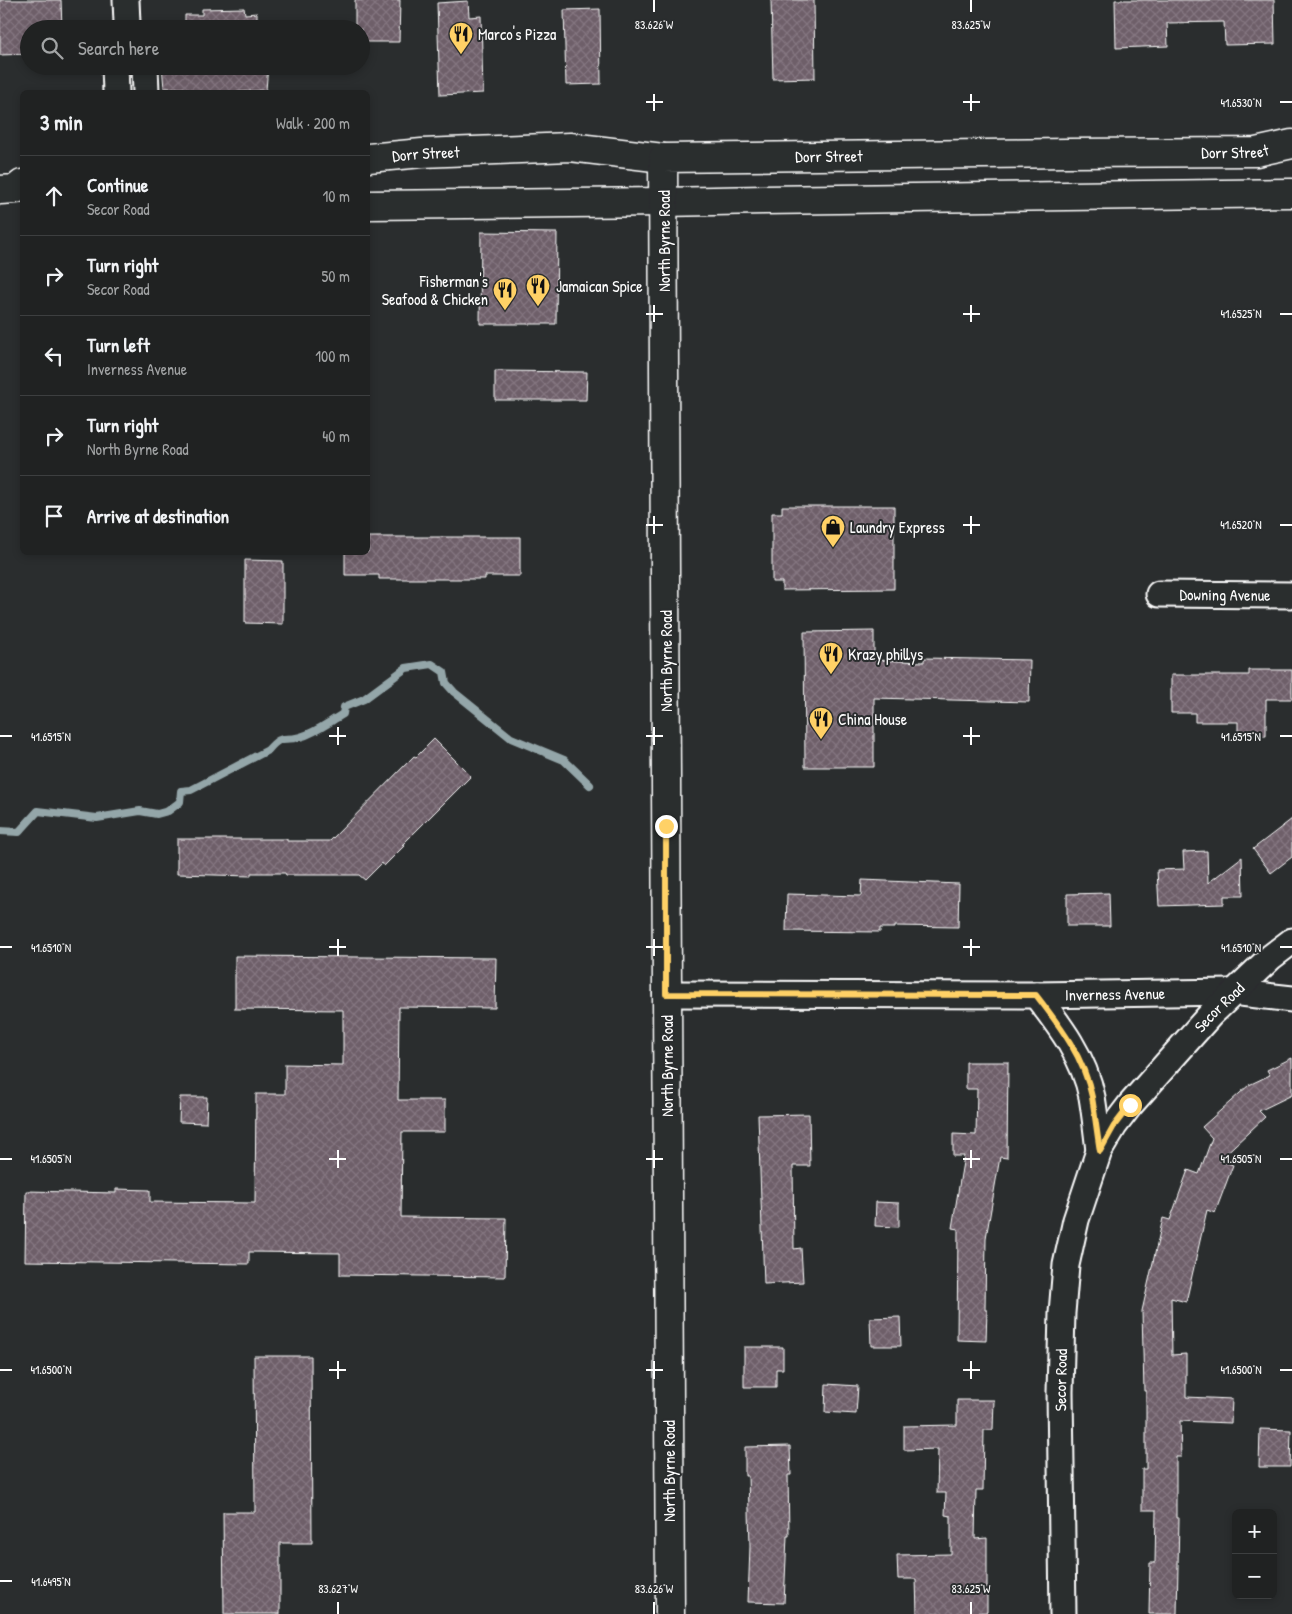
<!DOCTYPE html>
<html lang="en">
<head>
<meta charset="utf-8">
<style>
	body { margin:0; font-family:"Patrick Hand",sans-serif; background:#2d2f2f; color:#f1f3f6 }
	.controls { position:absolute; right:15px; bottom:15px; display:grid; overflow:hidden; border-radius:8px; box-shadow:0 2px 8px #0003 }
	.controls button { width:45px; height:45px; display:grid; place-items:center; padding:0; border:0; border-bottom:1px solid #3d3f40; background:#202222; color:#f1f3f6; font:25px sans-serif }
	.stop { position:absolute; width:15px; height:15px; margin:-11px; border:4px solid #ffd166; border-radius:50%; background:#fff }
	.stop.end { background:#ffd166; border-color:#fff; box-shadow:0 1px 5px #0008 }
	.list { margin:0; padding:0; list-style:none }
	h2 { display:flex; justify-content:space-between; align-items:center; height:65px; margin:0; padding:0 20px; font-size:21px }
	h2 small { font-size:16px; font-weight:400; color:#a2a4a5 }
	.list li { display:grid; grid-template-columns:32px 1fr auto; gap:15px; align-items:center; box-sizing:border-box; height:80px; padding:0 20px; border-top:1px solid #3d3f40 }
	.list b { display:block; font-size:19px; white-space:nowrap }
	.list p { margin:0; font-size:16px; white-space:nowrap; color:#a2a4a5 }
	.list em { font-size:16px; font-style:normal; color:#a2a4a5 }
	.icon { flex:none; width:28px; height:28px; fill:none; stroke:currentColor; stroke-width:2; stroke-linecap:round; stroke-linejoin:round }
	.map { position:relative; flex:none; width:1292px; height:1614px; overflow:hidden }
	.search { position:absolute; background:#202222; box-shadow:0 2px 8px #0003; left:20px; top:20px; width:350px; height:55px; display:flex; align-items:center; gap:12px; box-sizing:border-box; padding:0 18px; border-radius:28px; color:#a2a4a5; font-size:19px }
	.panel { position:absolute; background:#202222; box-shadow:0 2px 8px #0003; left:20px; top:90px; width:350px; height:465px; border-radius:8px }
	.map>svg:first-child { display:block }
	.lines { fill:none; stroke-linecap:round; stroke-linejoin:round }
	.stream { stroke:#94a6a9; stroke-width:8 }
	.building { fill:url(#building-cross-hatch); stroke:#fff }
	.street-casing { stroke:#fff; stroke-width:29 }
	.secondary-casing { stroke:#fff; stroke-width:31 }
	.primary-casing { stroke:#fff; stroke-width:31 }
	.street { stroke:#2a2d2e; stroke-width:25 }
	.secondary { stroke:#2a2d2e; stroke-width:28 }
	.primary { stroke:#2a2d2e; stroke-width:28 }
	.route { stroke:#ffd166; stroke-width:6 }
	.ticks { fill:none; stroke:#fff; stroke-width:2 }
	.labels { text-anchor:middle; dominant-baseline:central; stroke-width:4; stroke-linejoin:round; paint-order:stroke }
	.poi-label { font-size:16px; fill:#fff; stroke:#2a2d2e; text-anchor:start }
	.street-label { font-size:16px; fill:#fff; stroke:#2a2d2e }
	.ticks-label { font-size:12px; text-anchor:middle; fill:#fff; stroke:#2a2d2e; stroke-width:4; stroke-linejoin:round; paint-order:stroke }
</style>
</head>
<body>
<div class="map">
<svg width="1292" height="1614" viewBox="0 0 1292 1614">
	<defs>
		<pattern id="building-cross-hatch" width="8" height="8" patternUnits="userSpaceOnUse" patternTransform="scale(1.25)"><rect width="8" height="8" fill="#6e5e69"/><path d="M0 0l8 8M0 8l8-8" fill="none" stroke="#847680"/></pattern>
	</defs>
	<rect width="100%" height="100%" fill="#2a2d2e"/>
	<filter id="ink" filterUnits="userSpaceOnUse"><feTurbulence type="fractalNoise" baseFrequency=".02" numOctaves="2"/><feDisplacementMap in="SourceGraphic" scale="10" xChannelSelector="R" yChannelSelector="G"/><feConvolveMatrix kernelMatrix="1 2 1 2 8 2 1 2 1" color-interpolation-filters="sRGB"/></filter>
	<g filter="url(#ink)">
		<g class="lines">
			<path class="stream" d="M 0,831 L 19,832 L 38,811 L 97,818 L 140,811 L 157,814 L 168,811 L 180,802 L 181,791 L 191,790 L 268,750 C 283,733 282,742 300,737 C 315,733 329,722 343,714 L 344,707 L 364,699 L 406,668 L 432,664 L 444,672 L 446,683 L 454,692 L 511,738 L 564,760 L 590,785"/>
		</g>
		<path class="building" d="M 0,0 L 61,0 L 62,29 L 29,29 L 29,54 L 0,55 Z
			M 355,0 L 400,0 L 399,42 L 361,42 L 361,29 L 355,29 Z
			M 771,0 L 814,0 L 815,78 L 773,79 Z
			M 1115,0 L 1274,0 L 1275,44 L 1225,45 L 1224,22 L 1167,23 L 1168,46 L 1116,48 Z
			M 468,1 L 469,17 L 481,16 L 483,93 L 440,95 L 437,3 Z
			M 244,8 L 245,14 L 257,13 L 257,29 L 185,29 L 185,15 L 202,15 L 202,9 Z
			M 600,9 L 601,84 L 566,85 L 564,10 Z
			M 162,66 L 268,66 L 266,90 L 238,92 L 186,92 L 185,88 L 164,88 Z
			M 481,232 L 557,233 L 556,324 L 480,324 Z
			M 495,371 L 587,372 L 586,400 L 495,400 Z
			M 782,506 L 894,506 L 894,589 L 782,590 L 782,582 L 772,582 L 772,513 L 782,513 Z
			M 368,537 L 520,537 L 520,576 L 485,576 L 485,579 L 379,579 L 379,575 L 345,575 L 345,552 L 368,552 Z
			M 245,560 L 283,561 L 283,624 L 245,623 Z
			M 874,631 L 874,660 L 924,662 L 924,658 L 1030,660 L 1029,702 L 874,698 L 874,767 L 805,767 L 804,632 Z
			M 1249,670 L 1292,670 L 1292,699 L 1266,699 L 1266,736 L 1238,736 L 1238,722 L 1195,722 L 1195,713 L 1171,713 L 1171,675 L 1249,675 Z
			M 434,739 L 471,776 L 402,845 L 404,846 L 384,866 L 382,863 L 365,880 L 359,875 L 286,875 L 285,873 L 251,873 L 251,876 L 177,874 L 177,839 L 287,839 L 287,841 L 330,841 L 414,756 L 416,757 Z
			M 1292,819 L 1292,857 L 1271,873 L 1253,849 Z
			M 1207,851 L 1208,883 L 1242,857 L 1243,896 L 1224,896 L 1224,904 L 1159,906 L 1157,870 L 1184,869 L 1183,852 Z
			M 862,880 L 959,884 L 958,927 L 895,926 L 895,928 L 880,928 L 880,932 L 786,931 L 787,894 L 861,896 Z
			M 1109,893 L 1110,926 L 1067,926 L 1067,894 Z
			M 235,956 L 496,958 L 495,1008 L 399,1007 L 398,1100 L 445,1100 L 445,1132 L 402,1132 L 401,1217 L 506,1218 L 505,1277 L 340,1275 L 340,1253 L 249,1252 L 249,1264 L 25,1261 L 26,1191 L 116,1193 L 116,1189 L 150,1190 L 150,1202 L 255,1203 L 256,1094 L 285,1094 L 285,1064 L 343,1065 L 343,1010 L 235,1009 Z
			M 1292,1058 L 1292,1095 L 1259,1111 L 1265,1117 L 1219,1160 L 1233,1165 L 1215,1213 L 1207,1210 L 1186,1302 L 1171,1298 L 1172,1355 L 1186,1354 L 1186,1397 L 1232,1399 L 1231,1423 L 1180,1421 L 1181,1457 L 1176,1457 L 1176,1518 L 1179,1518 L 1177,1614 L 1149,1614 L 1150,1563 L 1155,1563 L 1156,1510 L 1142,1510 L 1142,1469 L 1146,1469 L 1146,1391 L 1144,1391 L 1142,1311 L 1163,1218 L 1170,1220 L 1188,1170 L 1199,1174 L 1212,1138 L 1202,1127 L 1249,1085 L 1270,1075 L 1267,1070 Z
			M 966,1062 L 1008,1062 L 1007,1158 L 1000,1157 L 986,1238 L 985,1310 L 987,1310 L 986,1341 L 957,1340 L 958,1229 L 952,1228 L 964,1156 L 953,1156 L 953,1134 L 976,1135 L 977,1089 L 966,1089 Z
			M 180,1097 L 207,1097 L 206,1123 L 179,1122 Z
			M 809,1114 L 810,1166 L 793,1166 L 794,1249 L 801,1248 L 803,1282 L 764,1284 L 758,1115 Z
			M 876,1202 L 899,1203 L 899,1227 L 875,1226 Z
			M 900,1317 L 901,1346 L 871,1346 L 870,1318 Z
			M 744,1347 L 783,1347 L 783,1369 L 776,1369 L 776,1387 L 744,1387 Z
			M 254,1356 L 311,1356 L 312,1543 L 280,1543 L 280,1614 L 224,1614 L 223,1512 L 255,1512 Z
			M 826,1384 L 858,1386 L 856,1414 L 825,1412 Z
			M 957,1400 L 994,1400 L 993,1430 L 984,1430 L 983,1490 L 976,1490 L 975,1539 L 987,1538 L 987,1612 L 974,1613 L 974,1614 L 917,1614 L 916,1579 L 898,1579 L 897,1555 L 951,1554 L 951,1516 L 945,1515 L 946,1493 L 937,1493 L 938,1449 L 904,1450 L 904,1426 L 957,1425 Z
			M 1260,1429 L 1291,1430 L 1290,1467 L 1259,1467 Z
			M 790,1446 L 791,1475 L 788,1475 L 789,1536 L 787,1536 L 784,1603 L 748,1602 L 750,1546 L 748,1476 L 745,1476 L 745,1447 Z"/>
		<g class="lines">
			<defs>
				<g id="street">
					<path d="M 125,29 L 127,23 L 126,0"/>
					<path d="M 115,66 L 116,92"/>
					<path d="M 145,66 L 146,92"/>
					<path id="s1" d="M 1159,594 L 1292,595"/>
					<path id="s2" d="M 666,994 L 1036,995 L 1232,992 L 1292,999"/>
					<path d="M 1036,995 C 1060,1026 1084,1057 1092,1097 C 1095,1115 1097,1133 1099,1151"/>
					<path id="s3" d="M 1063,1614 L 1060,1392 L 1062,1313 L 1066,1265 L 1076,1220 L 1099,1151 L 1114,1126 L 1130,1105 L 1210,1015 L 1271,957 L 1292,941"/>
				</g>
				<g id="secondary">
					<path id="s4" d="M 368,158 L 422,153 L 570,147 L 663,158"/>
					<path d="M 0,190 L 16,189 L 22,184"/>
					<path d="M 368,205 L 663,202"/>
				</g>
				<g id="primary">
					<path d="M 663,202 L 764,200 L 1292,193"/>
					<path id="s5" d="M 670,1614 L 663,158 L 1067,153 L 1256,152 L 1292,144"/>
				</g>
			</defs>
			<use href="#street" class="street-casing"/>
			<use href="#secondary" class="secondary-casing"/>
			<use href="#primary" class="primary-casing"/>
			<use href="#street" class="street"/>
			<use href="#secondary" class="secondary"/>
			<use href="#primary" class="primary"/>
		</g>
	</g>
	<g class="lines" filter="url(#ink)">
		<path class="route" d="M 666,826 L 666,994 L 1036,995 C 1060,1026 1084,1057 1092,1097 C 1095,1115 1097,1133 1100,1151 L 1114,1126 L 1130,1105"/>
	</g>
	<path class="ticks" d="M 654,0 L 654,12M 971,0 L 971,12M 654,94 L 654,111M 971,94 L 971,111M 646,102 L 663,102M 963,102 L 980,102M 1280,102 L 1292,102M 654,305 L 654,322M 971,305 L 971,322M 646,314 L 663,314M 963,314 L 980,314M 1280,314 L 1292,314M 654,516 L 654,534M 971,516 L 971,534M 646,525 L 663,525M 963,525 L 980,525M 1280,525 L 1292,525M 338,727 L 338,745M 654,727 L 654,745M 971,727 L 971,745M 0,736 L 12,736M 329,736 L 346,736M 646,736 L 663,736M 963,736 L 980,736M 1280,736 L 1292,736M 338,939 L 338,956M 654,939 L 654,956M 971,939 L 971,956M 0,947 L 12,947M 329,947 L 346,947M 646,947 L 663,947M 963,947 L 980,947M 1280,947 L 1292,947M 338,1150 L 338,1168M 654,1150 L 654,1168M 971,1150 L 971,1168M 0,1159 L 12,1159M 329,1159 L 346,1159M 646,1159 L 663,1159M 963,1159 L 980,1159M 1280,1159 L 1292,1159M 338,1361 L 338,1379M 654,1361 L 654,1379M 971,1361 L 971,1379M 0,1370 L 12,1370M 329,1370 L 346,1370M 646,1370 L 663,1370M 963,1370 L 980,1370M 1280,1370 L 1292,1370M 0,1581 L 12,1581M 338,1602 L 338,1614M 654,1602 L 654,1614M 971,1602 L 971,1614"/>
	<defs>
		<symbol id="restaurant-pin" viewBox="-11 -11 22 30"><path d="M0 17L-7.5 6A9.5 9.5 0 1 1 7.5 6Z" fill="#ffd166" stroke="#2a2d2e"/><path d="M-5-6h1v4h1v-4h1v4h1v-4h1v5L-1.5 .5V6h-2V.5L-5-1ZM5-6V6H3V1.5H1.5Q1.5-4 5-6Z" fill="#111"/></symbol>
		<symbol id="shop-pin" viewBox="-11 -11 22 30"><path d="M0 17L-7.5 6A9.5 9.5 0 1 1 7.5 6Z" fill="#ffd166" stroke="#2a2d2e"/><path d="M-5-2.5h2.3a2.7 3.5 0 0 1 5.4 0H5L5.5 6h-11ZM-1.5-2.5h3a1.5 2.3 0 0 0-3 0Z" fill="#111"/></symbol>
	</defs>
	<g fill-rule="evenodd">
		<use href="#restaurant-pin" x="447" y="20" width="28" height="38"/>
		<use href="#restaurant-pin" x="524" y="272" width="28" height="38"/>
		<use href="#restaurant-pin" x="491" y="276" width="28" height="38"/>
		<use href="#shop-pin" x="819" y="513" width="28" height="38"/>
		<use href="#restaurant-pin" x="817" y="640" width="28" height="38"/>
		<use href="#restaurant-pin" x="807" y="705" width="28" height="38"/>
	</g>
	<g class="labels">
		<g class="poi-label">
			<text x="478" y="34">Marco's Pizza</text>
			<text x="488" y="281" text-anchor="end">Fisherman's<tspan x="488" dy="18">Seafood &amp; Chicken</tspan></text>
			<text x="556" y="286">Jamaican Spice</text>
			<text x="850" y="527">Laundry Express</text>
			<text x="848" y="654">Krazy phillys</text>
			<text x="838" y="719">China House</text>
		</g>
		<g class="street-label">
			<text stroke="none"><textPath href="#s5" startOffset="2028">Dorr Street</textPath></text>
			<text stroke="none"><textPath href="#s4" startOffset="58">Dorr Street</textPath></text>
			<text stroke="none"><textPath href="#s5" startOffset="1622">Dorr Street</textPath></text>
			<text transform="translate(664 241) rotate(-90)">North Byrne Road</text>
			<text stroke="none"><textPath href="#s1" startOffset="66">Downing Avenue</textPath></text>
			<text transform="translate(666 661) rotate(-90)">North Byrne Road</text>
			<text stroke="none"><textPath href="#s2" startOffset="449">Inverness Avenue</textPath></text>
			<text stroke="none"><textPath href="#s3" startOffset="656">Secor Road</textPath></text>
			<text transform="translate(667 1066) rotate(-90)">North Byrne Road</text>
			<text stroke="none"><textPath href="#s3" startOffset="234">Secor Road</textPath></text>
			<text transform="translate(669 1471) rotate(-90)">North Byrne Road</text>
		</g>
	</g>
	<g class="ticks-label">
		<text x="654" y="29">83.626°W</text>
		<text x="971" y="29">83.625°W</text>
		<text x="1241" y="107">41.6530°N</text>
		<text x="1241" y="318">41.6525°N</text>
		<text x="1241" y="529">41.6520°N</text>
		<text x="51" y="741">41.6515°N</text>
		<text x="1241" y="741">41.6515°N</text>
		<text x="51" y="952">41.6510°N</text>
		<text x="1241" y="952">41.6510°N</text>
		<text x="51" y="1163">41.6505°N</text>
		<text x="1241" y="1163">41.6505°N</text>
		<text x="51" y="1374">41.6500°N</text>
		<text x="1241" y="1374">41.6500°N</text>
		<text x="51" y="1586">41.6495°N</text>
		<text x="338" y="1593">83.627°W</text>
		<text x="654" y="1593">83.626°W</text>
		<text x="971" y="1593">83.625°W</text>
	</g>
</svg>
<div class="controls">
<button>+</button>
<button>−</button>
</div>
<div class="stop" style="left:1130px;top:1105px"></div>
<div class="stop end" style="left:666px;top:826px"></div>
<div class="search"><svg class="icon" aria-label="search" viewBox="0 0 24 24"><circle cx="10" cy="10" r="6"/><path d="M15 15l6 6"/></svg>Search here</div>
<section class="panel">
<h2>3 min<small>Walk · 200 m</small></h2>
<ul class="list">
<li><svg class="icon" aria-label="ahead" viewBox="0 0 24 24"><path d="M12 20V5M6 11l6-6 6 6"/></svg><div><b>Continue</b><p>Secor Road</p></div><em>10 m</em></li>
<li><svg class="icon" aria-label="right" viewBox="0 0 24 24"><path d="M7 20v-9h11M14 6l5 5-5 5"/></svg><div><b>Turn right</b><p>Secor Road</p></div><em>50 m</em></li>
<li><svg class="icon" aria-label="left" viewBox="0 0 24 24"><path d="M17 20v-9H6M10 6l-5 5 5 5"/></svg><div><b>Turn left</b><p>Inverness Avenue</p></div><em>100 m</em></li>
<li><svg class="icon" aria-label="right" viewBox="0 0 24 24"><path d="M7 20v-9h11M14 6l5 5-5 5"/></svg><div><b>Turn right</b><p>North Byrne Road</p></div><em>40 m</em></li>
<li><svg class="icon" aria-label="arrive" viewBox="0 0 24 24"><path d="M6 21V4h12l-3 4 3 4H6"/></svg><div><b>Arrive at destination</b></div></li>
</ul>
</section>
</div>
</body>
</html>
